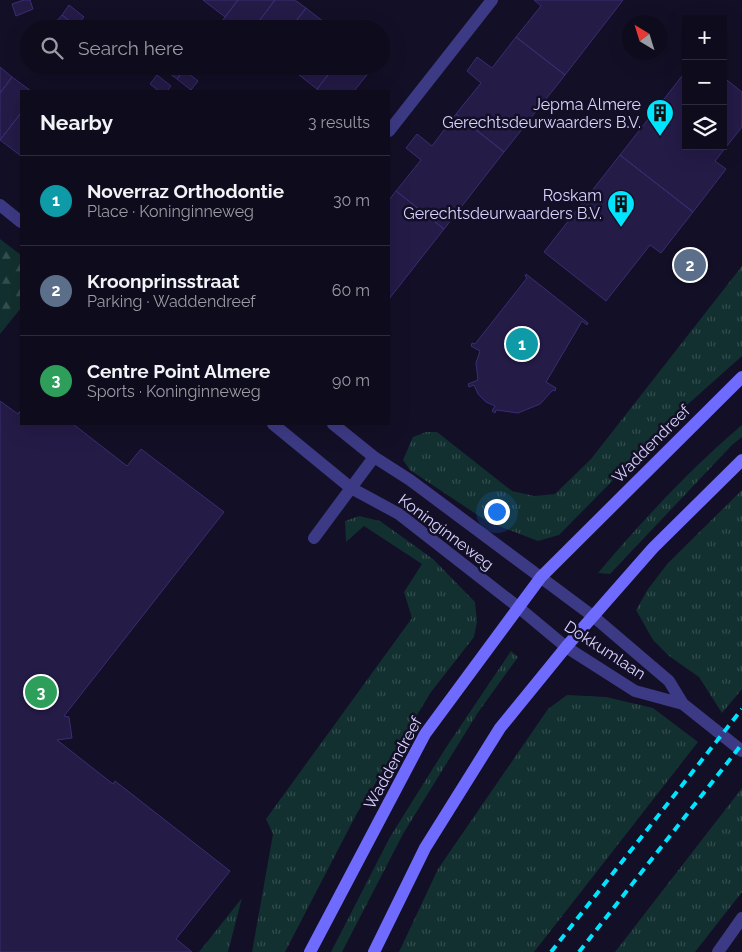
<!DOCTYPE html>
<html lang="en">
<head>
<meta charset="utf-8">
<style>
	body { margin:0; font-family:Raleway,sans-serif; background:#171425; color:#f1f3f6 }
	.controls { position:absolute; right:15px; top:15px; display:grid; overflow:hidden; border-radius:0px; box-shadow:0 5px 20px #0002 }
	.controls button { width:45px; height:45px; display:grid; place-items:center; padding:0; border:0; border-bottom:1px solid #2e2b3b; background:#0e0b1c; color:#f1f3f6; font:25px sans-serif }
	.compass { position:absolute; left:622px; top:15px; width:45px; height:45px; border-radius:50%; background:#0e0b1c; box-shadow:0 5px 20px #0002; rotate:322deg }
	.you { position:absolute; left:496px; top:511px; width:18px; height:18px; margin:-12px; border:4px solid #fff; border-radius:50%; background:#1a73e8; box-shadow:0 0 0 8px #1a73e833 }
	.badge { display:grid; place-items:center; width:32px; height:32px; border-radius:50%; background:#db2777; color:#fff; font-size:16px; font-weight:700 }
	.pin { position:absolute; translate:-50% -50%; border:2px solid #fff; box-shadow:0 1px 5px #0006 }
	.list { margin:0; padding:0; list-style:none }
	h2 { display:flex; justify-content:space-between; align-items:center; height:65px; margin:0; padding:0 20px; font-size:21px }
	h2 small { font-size:16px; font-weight:400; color:#9b9ba3 }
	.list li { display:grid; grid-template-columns:32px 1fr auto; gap:15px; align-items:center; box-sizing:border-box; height:90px; padding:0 20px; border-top:1px solid #2e2b3b }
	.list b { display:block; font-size:19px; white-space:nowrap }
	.list p { margin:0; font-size:16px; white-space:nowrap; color:#9b9ba3 }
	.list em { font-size:16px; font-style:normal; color:#9b9ba3 }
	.icon { flex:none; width:28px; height:28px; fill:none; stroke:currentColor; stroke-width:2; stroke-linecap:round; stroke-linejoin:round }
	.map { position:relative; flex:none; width:742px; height:952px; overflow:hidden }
	.search { position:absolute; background:#0e0b1c; box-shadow:0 5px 20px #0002; left:20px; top:20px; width:370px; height:55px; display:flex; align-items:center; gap:12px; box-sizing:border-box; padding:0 18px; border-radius:28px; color:#9b9ba3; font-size:19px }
	.panel { position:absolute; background:#0e0b1c; box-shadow:0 5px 20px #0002; left:20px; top:90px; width:370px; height:335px; border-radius:0px }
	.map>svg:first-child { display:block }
	.grass { fill:url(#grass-tufts) }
	.forest { fill:url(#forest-firs) }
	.building { fill:#241b47; stroke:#3b2d73 }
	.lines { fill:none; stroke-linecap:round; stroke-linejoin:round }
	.street { stroke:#3d3a85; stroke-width:12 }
	.secondary { stroke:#6f6bff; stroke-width:12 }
	.rail { stroke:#00e5ff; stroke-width:4; stroke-dasharray:8 6; stroke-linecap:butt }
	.labels { text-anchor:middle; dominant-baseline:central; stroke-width:5; stroke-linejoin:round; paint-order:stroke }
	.poi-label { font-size:16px; fill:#d9d4ff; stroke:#130f26; text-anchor:end }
	.street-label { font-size:16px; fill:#d9d4ff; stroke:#130f26 }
</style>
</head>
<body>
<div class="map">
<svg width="742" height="952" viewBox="0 0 742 952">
	<defs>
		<pattern id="grass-tufts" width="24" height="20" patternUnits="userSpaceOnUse" patternTransform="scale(1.25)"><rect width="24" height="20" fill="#12302f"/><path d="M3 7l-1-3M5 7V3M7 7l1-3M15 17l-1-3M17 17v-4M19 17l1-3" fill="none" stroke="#344d4e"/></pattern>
		<pattern id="forest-firs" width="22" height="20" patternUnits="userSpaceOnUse" patternTransform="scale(1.25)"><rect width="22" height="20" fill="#12302f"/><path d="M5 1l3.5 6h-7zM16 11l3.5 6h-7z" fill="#344d4e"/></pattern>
	</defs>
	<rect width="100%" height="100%" fill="#130f26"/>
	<path class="grass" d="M 742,266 L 742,356 L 687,405 L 559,535 L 538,541 L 488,522 L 410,470 L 403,460 L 413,437 L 426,432 L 437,432 L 512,491 L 534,496 L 555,494 L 591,459 Z
		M 742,425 L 742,437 L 732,445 L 610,574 L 598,573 C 642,521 690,469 742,425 Z
		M 742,490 L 742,689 L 722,713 L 699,677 L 669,656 L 653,640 L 636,610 L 648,589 L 668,563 Z
		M 359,516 L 380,521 L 433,559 L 475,602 L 477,622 L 474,637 L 431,692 L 356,815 L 285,952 L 252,952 L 273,834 L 266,819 L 412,618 L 404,592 L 422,564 L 364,526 L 346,542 L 345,521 Z
		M 511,651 L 518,657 L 477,714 L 403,834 L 342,952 L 331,952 L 390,837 L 447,746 Z
		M 567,695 L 606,697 L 653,708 L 698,742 L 534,952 L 399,952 L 438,869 L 548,709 Z
		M 742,788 L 742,892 L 695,952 L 615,952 Z
		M 242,898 L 228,952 L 199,952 Z"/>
	<path class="forest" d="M 0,239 L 21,255 L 21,308 L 0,334 Z"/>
	<path class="building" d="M 24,0 L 30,0 L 33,9 L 16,16 L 12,4 Z
		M 203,0 L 238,0 L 225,17 Z
		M 238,0 L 275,0 L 253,29 L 216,29 Z
		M 275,0 L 295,0 L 306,8 L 290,29 L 253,29 Z
		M 534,0 L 623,0 L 565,75 L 516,37 L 541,6 Z
		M 69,5 L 84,17 L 76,26 L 62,15 Z
		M 306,8 L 329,26 L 327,29 L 290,29 Z
		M 62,15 L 76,26 L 74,29 L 61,29 L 55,23 Z
		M 516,37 L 565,75 L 504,152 L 456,114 L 481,83 L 467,71 L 477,57 L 492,68 Z
		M 163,66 L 179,66 L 184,70 L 177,79 L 162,68 Z
		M 298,66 L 335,66 L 317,89 L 294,71 Z
		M 335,66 L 374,66 L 354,91 L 320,91 L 317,89 Z
		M 0,67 L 12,77 L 0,93 Z
		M 184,70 L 198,81 L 191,90 L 177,79 Z
		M 686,71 L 686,146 L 723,146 L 723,77 L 742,92 L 742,127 L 715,161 L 726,169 L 693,212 L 620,155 Z
		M 157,75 L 171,86 L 167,91 L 159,91 L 150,84 Z
		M 12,77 L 31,91 L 21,91 L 21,113 L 0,140 L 0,93 Z
		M 21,113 L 21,156 L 0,140 Z
		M 456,114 L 504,152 L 444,229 L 396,191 L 421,160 L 406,148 L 417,134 L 432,146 Z
		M 620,155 L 693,212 L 661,253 L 650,245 L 606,301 L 544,252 Z
		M 396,191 L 444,229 L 389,299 L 389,200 Z
		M 526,274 L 588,323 L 587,325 L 582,321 L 546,382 L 556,388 L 555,391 L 553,390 L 540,404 L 518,413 L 496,410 L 495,413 L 492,411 L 495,406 L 486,402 L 478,394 L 474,385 L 469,387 L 468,384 L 478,380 L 476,363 L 480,351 L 471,346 L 472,343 L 475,344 L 527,278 L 525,276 Z
		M 0,401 L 18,414 L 21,410 L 21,424 L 73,424 L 127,466 L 141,449 L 224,512 L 64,716 L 69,717 L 72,738 L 57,740 L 113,784 L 115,781 L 230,871 L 176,939 L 192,952 L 0,952 Z"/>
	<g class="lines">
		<path class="street" d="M 389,131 L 492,0
			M 0,205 L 21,222
			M 273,424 L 351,488 L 399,514 L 518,607 L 566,647 L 635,691 L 683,704
			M 333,424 L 374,457 L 410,480 L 594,617 L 669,681 L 683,704 L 742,751
			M 314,538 L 374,457
			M 718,952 L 742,918"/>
		<path class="secondary" d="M 310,952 L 425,734 L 541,577 L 742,377
			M 374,952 L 425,848 L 500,728 L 566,647 L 653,548 L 742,460"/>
		<path class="rail" d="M 551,952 L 742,709
			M 579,952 L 742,744"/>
	</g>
	<defs>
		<symbol id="building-pin" viewBox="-11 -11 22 30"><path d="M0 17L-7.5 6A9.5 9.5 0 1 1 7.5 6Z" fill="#00e5ff" stroke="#130f26"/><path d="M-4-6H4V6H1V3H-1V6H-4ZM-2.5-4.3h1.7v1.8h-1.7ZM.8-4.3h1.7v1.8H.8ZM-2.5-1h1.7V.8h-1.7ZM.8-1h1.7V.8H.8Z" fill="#111"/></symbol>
	</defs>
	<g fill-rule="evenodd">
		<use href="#building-pin" x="644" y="97" width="32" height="43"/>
		<use href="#building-pin" x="605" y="188" width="32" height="43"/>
	</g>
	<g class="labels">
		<g class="poi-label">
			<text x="641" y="104">Jepma Almere<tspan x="641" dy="18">Gerechtsdeurwaarders B.V.</tspan></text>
			<text x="602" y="195">Roskam<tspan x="602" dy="18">Gerechtsdeurwaarders B.V.</tspan></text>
		</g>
		<g class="street-label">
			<text transform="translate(651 444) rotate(-45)">Waddendreef</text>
			<text transform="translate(446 532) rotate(37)">Koninginneweg</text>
			<text transform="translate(605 650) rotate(33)">Dokkumlaan</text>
			<text transform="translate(393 763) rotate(-61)">Waddendreef</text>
		</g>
	</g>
</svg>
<div class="controls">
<button>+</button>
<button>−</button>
<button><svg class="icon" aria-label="layers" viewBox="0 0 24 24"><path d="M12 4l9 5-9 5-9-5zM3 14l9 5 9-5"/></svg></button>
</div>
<svg class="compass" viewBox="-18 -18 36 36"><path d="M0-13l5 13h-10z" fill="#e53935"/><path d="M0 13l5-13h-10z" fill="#9b9ba3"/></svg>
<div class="you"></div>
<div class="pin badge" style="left:522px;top:344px;background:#0f9aa8">1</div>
<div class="pin badge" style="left:690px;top:265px;background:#5c6f8a">2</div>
<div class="pin badge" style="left:41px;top:692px;background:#2e9e5b">3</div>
<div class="search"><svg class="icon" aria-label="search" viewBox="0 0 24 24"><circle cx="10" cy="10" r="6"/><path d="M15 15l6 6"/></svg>Search here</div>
<section class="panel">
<h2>Nearby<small>3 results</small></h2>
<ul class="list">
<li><span class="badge" style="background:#0f9aa8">1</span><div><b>Noverraz Orthodontie</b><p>Place · Koninginneweg</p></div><em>30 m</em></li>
<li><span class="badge" style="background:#5c6f8a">2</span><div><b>Kroonprinsstraat</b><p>Parking · Waddendreef</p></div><em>60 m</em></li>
<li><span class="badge" style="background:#2e9e5b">3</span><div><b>Centre Point Almere</b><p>Sports · Koninginneweg</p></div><em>90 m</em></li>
</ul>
</section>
</div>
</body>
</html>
